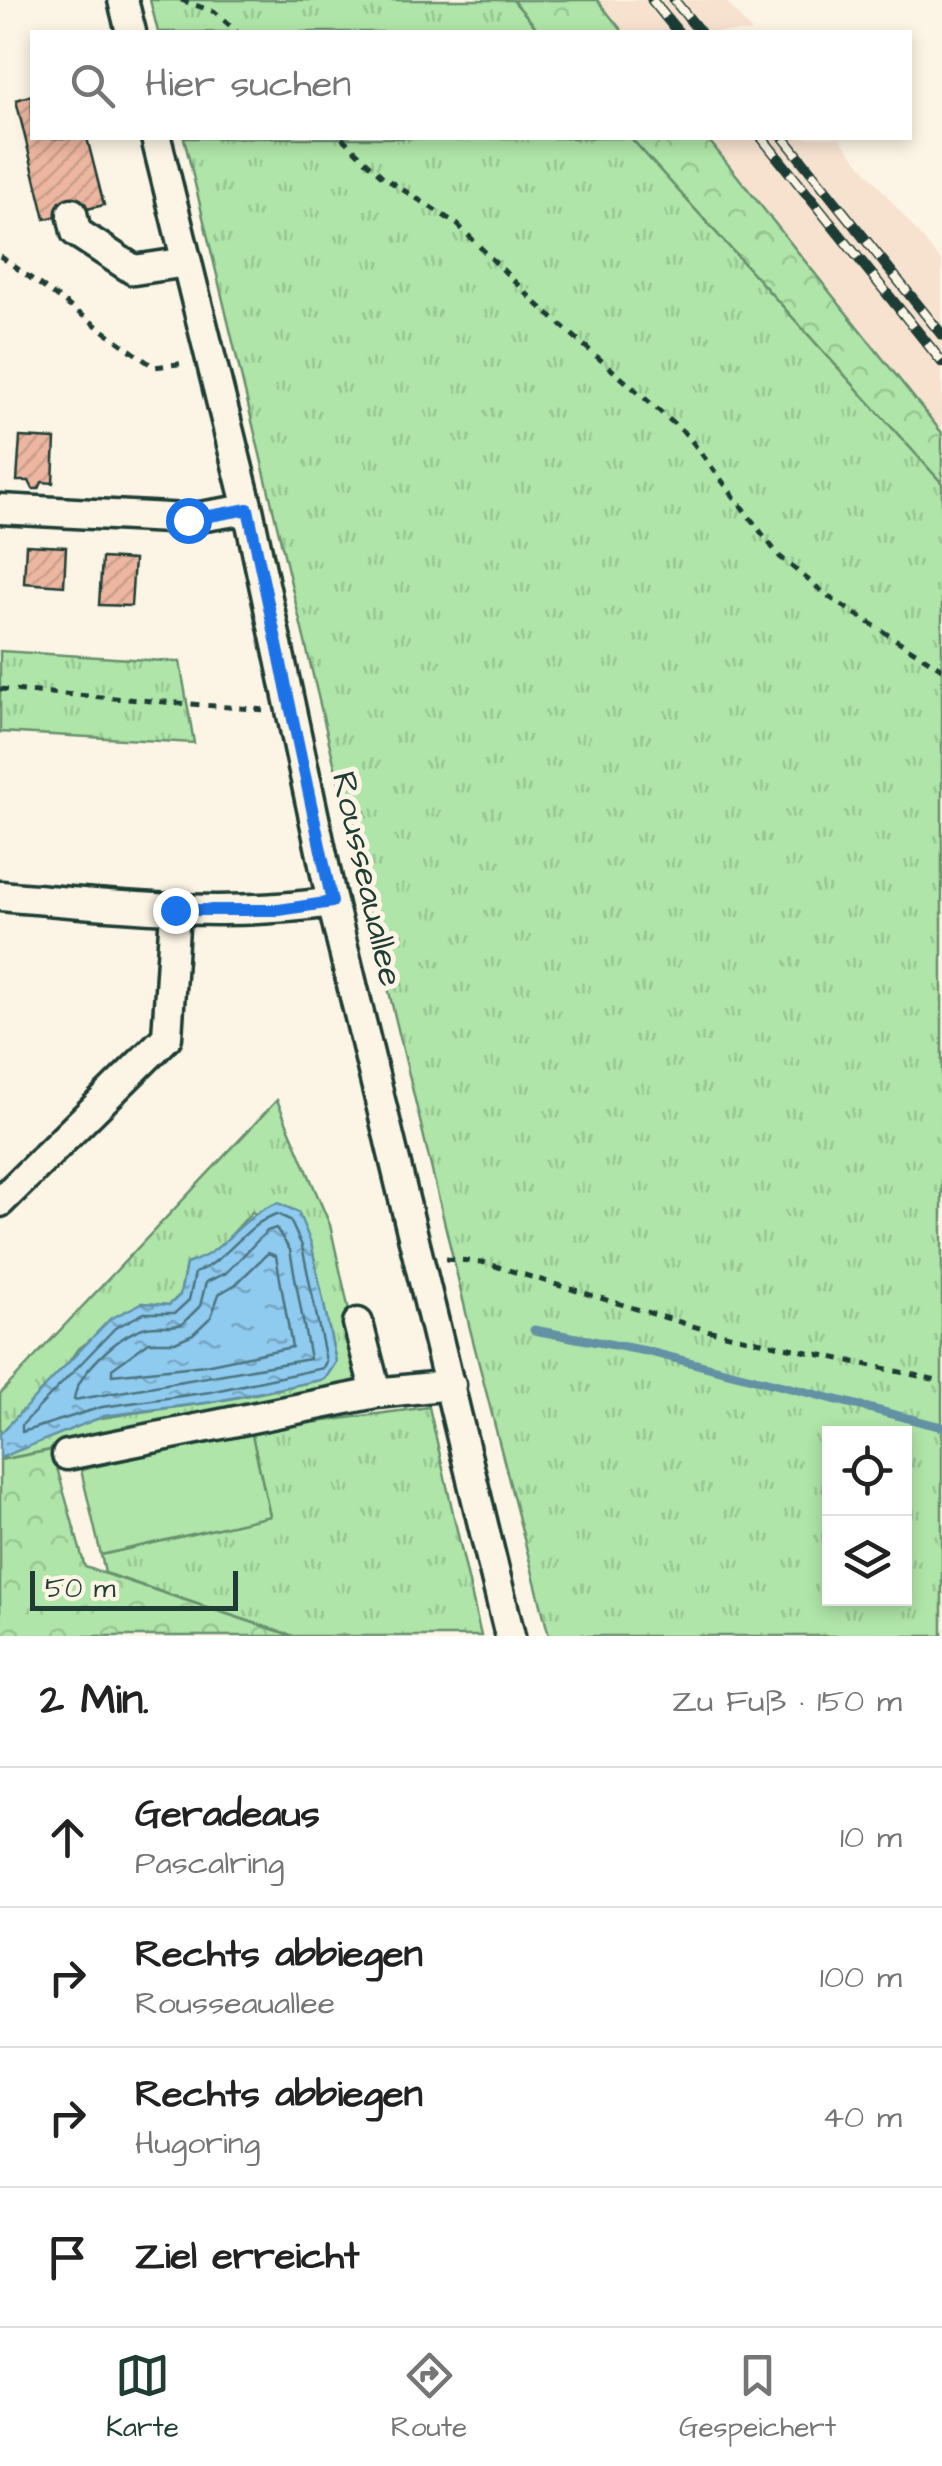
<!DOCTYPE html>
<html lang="de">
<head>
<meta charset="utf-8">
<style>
	body { margin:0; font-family:"Architects Daughter",sans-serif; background:#f2f2f2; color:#222 }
	.controls { position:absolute; right:30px; bottom:30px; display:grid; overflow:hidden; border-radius:0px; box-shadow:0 5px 15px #0003 }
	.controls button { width:90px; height:90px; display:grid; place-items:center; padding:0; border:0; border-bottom:2px solid #e0e0e0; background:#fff; color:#222; font:50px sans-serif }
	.scale { position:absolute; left:30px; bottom:25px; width:208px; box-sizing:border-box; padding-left:10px; border:5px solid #1f3d34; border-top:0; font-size:28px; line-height:35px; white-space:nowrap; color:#1f3d34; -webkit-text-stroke:8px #fcf5e5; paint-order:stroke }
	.stop { position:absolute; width:30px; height:30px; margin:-22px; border:8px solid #1a73e8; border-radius:50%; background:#fff }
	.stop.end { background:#1a73e8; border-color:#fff; box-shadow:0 2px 10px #0008 }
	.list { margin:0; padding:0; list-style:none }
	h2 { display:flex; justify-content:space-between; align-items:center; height:130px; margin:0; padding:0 40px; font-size:42px }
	h2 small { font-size:32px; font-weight:400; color:#767676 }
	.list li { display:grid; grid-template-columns:65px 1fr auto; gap:30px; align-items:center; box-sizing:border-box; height:140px; padding:0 40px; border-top:2px solid #e0e0e0 }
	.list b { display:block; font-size:38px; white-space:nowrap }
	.list p { margin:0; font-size:32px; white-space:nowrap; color:#767676 }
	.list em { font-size:32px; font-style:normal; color:#767676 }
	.icon { flex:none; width:55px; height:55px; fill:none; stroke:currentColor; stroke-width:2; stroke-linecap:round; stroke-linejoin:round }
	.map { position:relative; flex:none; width:942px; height:1636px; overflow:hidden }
	.search { position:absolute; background:#fff; box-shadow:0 5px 15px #0003; left:30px; right:30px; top:30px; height:110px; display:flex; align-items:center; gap:25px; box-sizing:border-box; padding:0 35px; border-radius:0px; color:#767676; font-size:38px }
	.sheet { height:690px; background:#fff }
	nav { display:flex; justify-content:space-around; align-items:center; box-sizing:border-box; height:140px; border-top:2px solid #e0e0e0; background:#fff; font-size:28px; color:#767676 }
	nav a { display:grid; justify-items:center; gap:5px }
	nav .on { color:#1f3d34 }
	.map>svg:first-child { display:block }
	.built { fill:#f7e2d0 }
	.grass { fill:url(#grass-tufts); stroke:#67916e; stroke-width:2.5; fill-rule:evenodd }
	.forest { fill:url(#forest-crowns); stroke:#67916e; stroke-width:2.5 }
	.pitch { fill:#afe5a8; stroke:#67916e; stroke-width:2.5 }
	.water { fill:url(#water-ripples); stroke:#6292a4; stroke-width:2.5 }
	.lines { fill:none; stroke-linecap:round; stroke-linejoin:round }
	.shore { stroke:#4c757f; stroke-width:2.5 }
	.stream { stroke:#6292a4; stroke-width:9 }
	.building { fill:url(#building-hatch); stroke:#1f3d34; stroke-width:2.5 }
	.minor-casing { stroke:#1f3d34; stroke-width:35 }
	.path { stroke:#1f3d34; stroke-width:5; stroke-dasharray:8 8; stroke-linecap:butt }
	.minor { stroke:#fcf5e5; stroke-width:28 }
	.rail-casing { stroke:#1f3d34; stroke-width:11 }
	.rail { stroke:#fcf5e5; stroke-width:8; stroke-dasharray:22; stroke-linecap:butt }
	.route { stroke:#1a73e8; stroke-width:12 }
	.labels { text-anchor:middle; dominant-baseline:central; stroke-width:10; stroke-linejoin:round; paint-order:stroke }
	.street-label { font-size:35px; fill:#1f3d34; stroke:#fcf5e5 }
</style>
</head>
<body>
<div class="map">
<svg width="942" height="1636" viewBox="0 0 942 1636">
	<defs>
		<pattern id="grass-tufts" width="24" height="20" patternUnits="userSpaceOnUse" patternTransform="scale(2.5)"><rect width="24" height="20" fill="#afe5a8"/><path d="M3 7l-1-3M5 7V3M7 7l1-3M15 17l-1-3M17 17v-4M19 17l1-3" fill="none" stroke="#96c591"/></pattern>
		<pattern id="forest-crowns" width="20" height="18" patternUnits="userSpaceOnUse" patternTransform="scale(2.5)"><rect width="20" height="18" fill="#afe5a8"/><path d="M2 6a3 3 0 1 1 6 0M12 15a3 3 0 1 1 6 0" fill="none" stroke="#96c591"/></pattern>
		<pattern id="water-ripples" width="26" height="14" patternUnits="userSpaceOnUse" patternTransform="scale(2.5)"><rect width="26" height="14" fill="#8fcaef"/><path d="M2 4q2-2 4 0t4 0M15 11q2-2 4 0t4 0" fill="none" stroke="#74a5c2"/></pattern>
		<pattern id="building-hatch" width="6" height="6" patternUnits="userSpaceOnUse" patternTransform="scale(2.5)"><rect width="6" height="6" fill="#ecb6a0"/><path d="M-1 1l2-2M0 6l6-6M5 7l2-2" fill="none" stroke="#ca9d8a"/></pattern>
	</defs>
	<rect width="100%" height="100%" fill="#fcf5e5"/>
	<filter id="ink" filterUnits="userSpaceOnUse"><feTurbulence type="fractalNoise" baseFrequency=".01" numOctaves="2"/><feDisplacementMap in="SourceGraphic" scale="20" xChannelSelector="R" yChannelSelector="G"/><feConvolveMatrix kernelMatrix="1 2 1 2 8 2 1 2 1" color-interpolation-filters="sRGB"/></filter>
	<g filter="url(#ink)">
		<path class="built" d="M 597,0 L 725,0 L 752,32 L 623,32 Z
			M 707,138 L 839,138 L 942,262 L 942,433 Z"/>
		<path class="grass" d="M 150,0 L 513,0 L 540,32 L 158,32 Z
			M 184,138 L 631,138 L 942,483 L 942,1636 L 549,1636 L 470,1329 ZM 830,1434 L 904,1434 L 904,1598 L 830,1598 Z
			M 0,651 L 180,662 L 194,743 L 0,732 Z
			M 277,1100 L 330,1225 L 366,1387 L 0,1460 C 56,1414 143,1414 212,1402 C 250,1396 287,1387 325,1379 L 336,1362 L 311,1243 L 252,1212 L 211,1257 L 186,1264 L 180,1295 L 169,1305 L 142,1303 L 77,1350 L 61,1374 L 0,1434 L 0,1394 Z
			M 429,1407 L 481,1636 L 293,1636 L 105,1573 L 101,1555 L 270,1516 L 251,1431 Z"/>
		<path class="forest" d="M 513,0 L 597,0 L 623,32 L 540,32 Z
			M 631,138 L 707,138 L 942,433 L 942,483 Z
			M 52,1450 L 85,1567 L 293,1636 L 0,1636 L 0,1460 Z"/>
		<path class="pitch" d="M 251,1431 L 270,1516 L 101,1555 L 81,1470 Z"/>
		<path class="water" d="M 278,1203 L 298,1212 L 311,1243 L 336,1362 L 325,1379 L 212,1402 L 104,1416 L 0,1458 L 0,1434 L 110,1319 L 142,1303 L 169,1305 L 180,1295 L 186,1264 C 230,1251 236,1217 278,1203 Z"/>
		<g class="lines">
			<path class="shore" d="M 277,1214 L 290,1220 L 302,1246 L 326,1361 L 323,1368 L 210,1392 L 102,1407 L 22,1432 L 22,1425 L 115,1328 L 144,1313 L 175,1313 L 189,1300 L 195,1273 C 230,1259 245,1224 277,1214 Z
				M 276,1228 L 290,1250 L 310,1359 L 74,1400 C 76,1374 118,1336 143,1328 C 156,1323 168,1329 182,1324 L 200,1306 L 206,1282 L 226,1273 L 267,1231 Z
				M 268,1253 L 276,1256 L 292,1347 L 205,1365 L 112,1375 L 112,1369 L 149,1342 L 175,1342 L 193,1334 L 211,1317 L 219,1294 L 236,1284 Z"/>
			<path class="stream" d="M 534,1330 L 646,1351 L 942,1427"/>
		</g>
		<path class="building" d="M 32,95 L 32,138 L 87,138 L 104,205 L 45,219 L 16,100 Z
			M 20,437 L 55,439 L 53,483 L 42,482 L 39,489 L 33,489 L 29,481 L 17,481 Z
			M 26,545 L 66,547 L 64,586 L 24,583 Z
			M 102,558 L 134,560 L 131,606 L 99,605 Z"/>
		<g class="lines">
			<defs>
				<path id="minor" d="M 123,0 L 131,32
					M 156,138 L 248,509 L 332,902 L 510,1636
					M 72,213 L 76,232 L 134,270 L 187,262
					M 0,509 L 187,519 L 248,509
					M 0,896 C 111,905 221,919 332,902
					M 0,1202 L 167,1037 L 175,911
					M 358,1323 L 376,1393
					M 67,1455 L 376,1393 L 451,1385"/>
			</defs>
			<use href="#minor" class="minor-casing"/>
			<path class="path" d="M 181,0 L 215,12 L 237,32
				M 342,138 L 383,177 L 457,224 L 538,305 L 688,436 L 779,556 L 829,597 L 942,669
				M 0,256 L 154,367 L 186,363
				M 0,689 L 266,710
				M 446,1259 L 482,1262 L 706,1330 L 942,1381"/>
			<use href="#minor" class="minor"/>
			<defs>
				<path id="rail" d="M 652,0 L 678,32
					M 674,0 L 700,32
					M 762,138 L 942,362
					M 784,138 L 942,335"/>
			</defs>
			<use href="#rail" class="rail-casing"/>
			<use href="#rail" class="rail"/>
		</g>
	</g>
	<g class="lines" filter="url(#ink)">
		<path class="route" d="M 175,910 L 279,910 L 332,902 L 248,509 L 188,520"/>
	</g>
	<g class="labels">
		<g class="street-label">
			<text transform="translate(367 879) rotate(77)">Rousseauallee</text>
		</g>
	</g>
</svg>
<div class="controls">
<button><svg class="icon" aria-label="locate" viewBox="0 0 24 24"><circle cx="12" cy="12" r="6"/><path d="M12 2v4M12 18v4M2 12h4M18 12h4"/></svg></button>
<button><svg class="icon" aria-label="layers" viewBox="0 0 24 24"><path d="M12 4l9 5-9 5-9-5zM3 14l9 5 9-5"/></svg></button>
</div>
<div class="scale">50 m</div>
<div class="stop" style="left:188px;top:520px"></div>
<div class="stop end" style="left:175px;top:910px"></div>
<div class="search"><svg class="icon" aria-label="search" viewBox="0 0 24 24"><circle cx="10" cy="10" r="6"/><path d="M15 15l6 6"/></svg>Hier suchen</div>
</div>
<section class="sheet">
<h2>2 Min.<small>Zu Fuß · 150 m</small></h2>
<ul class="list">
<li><svg class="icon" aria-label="ahead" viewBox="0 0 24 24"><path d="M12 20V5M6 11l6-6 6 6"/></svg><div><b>Geradeaus</b><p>Pascalring</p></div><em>10 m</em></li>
<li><svg class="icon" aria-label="right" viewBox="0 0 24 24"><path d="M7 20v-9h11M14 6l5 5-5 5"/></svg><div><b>Rechts abbiegen</b><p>Rousseauallee</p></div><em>100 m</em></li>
<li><svg class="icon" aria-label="right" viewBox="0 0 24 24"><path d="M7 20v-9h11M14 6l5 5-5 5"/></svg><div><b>Rechts abbiegen</b><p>Hugoring</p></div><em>40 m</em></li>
<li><svg class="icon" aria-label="arrive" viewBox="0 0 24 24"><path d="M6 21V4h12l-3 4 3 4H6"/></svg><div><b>Ziel erreicht</b></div></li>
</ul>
</section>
<nav>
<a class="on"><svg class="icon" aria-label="map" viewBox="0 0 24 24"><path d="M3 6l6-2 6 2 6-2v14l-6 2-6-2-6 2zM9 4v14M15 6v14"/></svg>Karte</a>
<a><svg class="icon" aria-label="directions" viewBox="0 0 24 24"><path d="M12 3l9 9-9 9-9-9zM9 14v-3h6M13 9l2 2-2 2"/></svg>Route</a>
<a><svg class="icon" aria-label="saved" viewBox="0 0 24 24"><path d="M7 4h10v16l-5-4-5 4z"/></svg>Gespeichert</a>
</nav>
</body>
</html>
